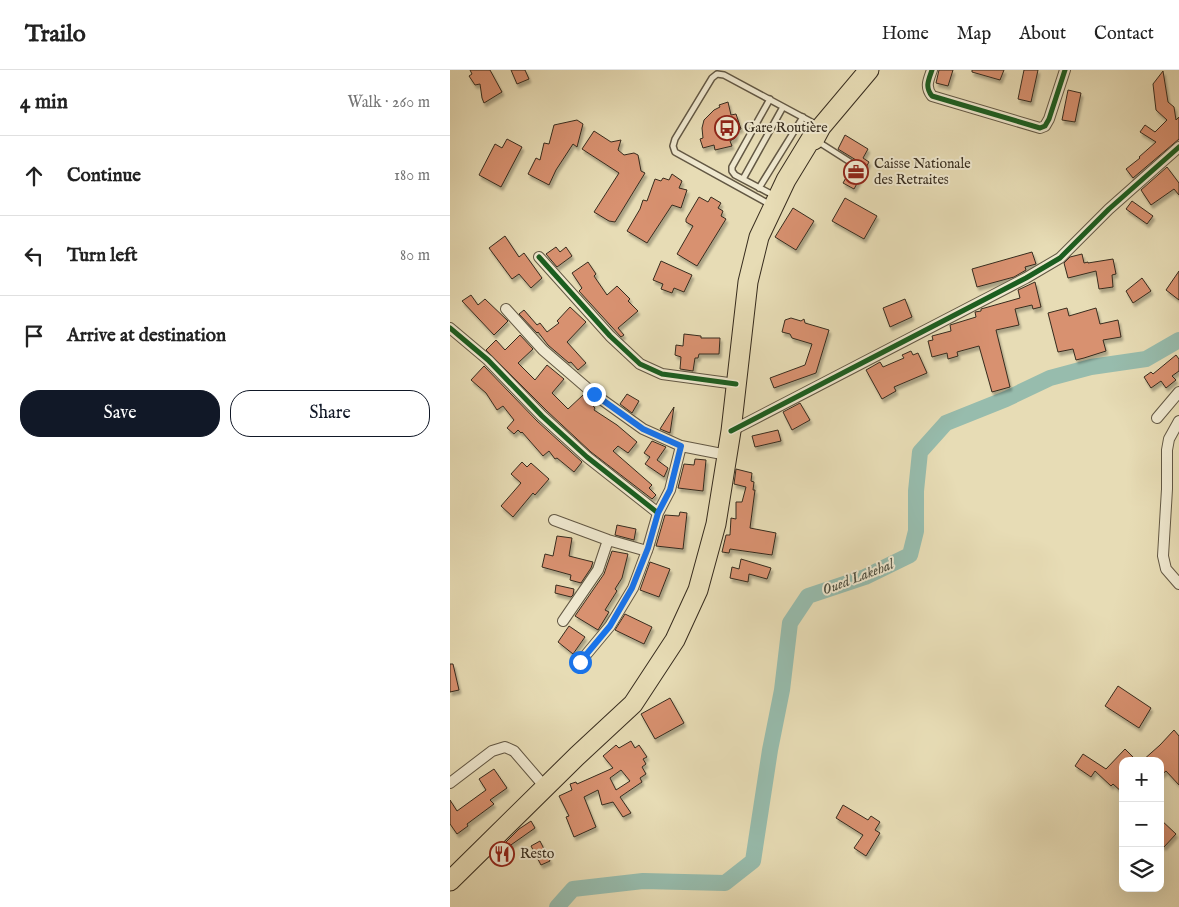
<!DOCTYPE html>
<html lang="en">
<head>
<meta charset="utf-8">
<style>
	body { margin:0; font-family:"IM FELL English",serif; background:#f6f6f6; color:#222 }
	.controls { position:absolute; right:15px; bottom:15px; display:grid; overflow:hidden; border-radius:10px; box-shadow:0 5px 20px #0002 }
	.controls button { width:45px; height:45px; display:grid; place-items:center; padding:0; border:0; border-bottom:1px solid #e0e0e0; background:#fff; color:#222; font:25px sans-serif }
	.stop { position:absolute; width:15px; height:15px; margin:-11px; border:4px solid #1a73e8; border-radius:50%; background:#fff }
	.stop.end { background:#1a73e8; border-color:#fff; box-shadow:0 1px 5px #0008 }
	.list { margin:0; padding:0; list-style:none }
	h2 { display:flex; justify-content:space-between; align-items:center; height:65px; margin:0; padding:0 20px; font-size:21px }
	h2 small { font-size:16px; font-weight:400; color:#767676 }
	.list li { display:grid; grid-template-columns:32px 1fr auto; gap:15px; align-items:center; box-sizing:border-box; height:80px; padding:0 20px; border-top:1px solid #e0e0e0 }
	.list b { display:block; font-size:19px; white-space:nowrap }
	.list em { font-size:16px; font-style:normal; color:#767676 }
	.actions { display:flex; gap:10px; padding:15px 20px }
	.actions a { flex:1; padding:11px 0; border:1px solid #111827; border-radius:20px; text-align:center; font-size:18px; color:#111827 }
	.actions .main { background:#111827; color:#fff }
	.icon { flex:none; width:28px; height:28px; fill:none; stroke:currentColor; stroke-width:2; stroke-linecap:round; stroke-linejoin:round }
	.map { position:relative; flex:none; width:729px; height:837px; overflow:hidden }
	header { display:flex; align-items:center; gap:30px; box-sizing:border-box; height:70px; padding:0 25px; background:#fff; border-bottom:1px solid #e0e0e0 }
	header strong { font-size:24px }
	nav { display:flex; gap:28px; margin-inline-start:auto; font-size:18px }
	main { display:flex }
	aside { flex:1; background:#fff }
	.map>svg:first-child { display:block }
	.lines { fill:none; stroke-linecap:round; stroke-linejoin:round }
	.river { stroke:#97bcad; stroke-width:16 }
	.building { fill:#d89170; stroke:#372c1e; fill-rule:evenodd; filter:url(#shadow) }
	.lane-casing { stroke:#635844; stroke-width:8 }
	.street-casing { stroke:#635844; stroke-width:12 }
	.highway-casing { stroke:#372c1e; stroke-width:21 }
	.lane { stroke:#efe8cf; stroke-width:5 }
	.street { stroke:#efe8cf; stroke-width:10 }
	.highway { stroke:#e7dcb5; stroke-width:19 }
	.cycleway-casing { stroke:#efe8cf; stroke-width:8 }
	.cycleway { stroke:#1b5e20; stroke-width:5 }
	.route { stroke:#1a73e8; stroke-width:6 }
	.labels { text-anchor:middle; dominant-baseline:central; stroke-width:4; stroke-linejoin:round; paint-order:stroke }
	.poi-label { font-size:14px; fill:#372c1e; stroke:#efe8cf; text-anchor:start }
	.water-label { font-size:15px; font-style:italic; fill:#4f5042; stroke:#efe8cf }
</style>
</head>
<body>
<header>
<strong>Trailo</strong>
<nav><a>Home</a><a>Map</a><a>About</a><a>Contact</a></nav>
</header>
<main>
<aside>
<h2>4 min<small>Walk · 260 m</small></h2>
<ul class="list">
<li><svg class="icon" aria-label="ahead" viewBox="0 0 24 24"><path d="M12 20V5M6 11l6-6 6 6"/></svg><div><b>Continue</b></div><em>180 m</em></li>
<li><svg class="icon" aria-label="left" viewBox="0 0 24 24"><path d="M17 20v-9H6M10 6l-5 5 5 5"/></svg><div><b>Turn left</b></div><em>80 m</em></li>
<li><svg class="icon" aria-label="arrive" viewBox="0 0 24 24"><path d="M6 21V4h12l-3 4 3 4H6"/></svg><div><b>Arrive at destination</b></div></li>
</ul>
<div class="actions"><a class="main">Save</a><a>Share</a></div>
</aside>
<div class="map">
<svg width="729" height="837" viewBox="0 0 729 837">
	<defs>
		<filter id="shadow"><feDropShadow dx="2" dy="3.5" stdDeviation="1" flood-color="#0004"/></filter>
	</defs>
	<rect width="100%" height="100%" fill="#e7dcb5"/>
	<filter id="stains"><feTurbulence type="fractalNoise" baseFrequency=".004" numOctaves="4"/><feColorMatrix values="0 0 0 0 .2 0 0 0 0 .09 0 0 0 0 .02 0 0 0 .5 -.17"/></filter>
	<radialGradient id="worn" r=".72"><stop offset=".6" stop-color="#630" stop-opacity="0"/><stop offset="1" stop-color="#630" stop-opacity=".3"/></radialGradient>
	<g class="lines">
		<path class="river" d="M 107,837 L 123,819 L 193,811 L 275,813 L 303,791 L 320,680 L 332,620 L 340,553 L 358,526 L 415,507 L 460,485 L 466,461 L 466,421 L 470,382 L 496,353 L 556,329 L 600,308 L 641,297 L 696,289 L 729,270"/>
	</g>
	<path class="building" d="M 20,0 L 40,0 L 52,22 L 34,33 L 32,28 L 30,14 L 25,15 L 19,6 L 22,4 Z
		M 61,0 L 75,0 L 79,9 L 67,14 Z
		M 489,0 L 503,0 L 498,16 L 486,13 Z
		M 522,0 L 554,0 L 550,10 L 522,2 Z
		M 574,0 L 588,0 L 581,32 L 568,29 Z
		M 713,1 L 718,32 L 724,37 L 726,50 L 729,47 L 729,69 L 683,108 L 676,99 L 690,88 L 689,87 L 706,72 L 690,62 L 695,55 L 705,62 L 717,50 L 706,40 L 703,14 Z
		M 618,20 L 631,23 L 625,52 L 612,50 Z
		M 278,32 L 281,45 L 286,44 L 291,59 L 287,60 L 285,68 L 280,71 L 282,76 L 265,80 L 264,75 L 253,78 L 250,69 L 253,68 L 252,58 L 254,50 L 264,40 L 270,37 L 269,35 Z
		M 127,50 L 133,54 L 127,77 L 123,74 L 106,100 L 99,115 L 78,104 L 86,88 L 90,90 L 94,73 L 99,74 L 104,55 Z
		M 144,61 L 161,72 L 171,70 L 168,80 L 174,85 L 184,83 L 188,85 L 191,101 L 195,103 L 165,152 L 159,151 L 144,142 L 169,103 L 132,79 Z
		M 395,65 L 418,79 L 413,88 L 419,92 L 404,119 L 393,113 L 406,90 L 388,79 Z
		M 57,69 L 72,77 L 51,117 L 29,105 L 45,74 L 52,78 Z
		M 717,97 L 729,113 L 729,125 L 724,119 L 701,135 L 691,120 Z
		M 222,104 L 232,111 L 229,118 L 237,120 L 231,138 L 222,135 L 197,173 L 177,161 L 190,139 L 193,130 L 197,131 L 205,109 L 211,111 L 213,108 L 219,110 Z
		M 249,127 L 258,132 L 261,127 L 271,133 L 268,138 L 273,141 L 271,146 L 276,149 L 247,196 L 227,184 L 243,156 L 236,152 L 236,149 Z
		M 395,128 L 427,146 L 414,169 L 382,151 Z
		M 682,131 L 703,146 L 697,154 L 676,139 Z
		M 343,138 L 364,151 L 346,180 L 325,167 Z
		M 55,166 L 69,187 L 74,183 L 92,208 L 81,218 L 69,204 L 62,209 L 39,178 Z
		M 106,177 L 110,182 L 116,177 L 122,186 L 107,197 L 96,184 Z
		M 582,182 L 586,194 L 575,197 L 576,200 L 564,207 L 527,217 L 522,199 Z
		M 632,184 L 634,193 L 638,192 L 638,193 L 663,189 L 666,204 L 662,205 L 663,217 L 649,219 L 646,201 L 618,208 L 614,193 L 620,187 Z
		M 211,191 L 242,205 L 234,222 L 224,218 L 222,223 L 211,219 L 213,214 L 203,210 Z
		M 138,192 L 146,204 L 144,206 L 157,225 L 167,216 L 180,229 L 178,231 L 188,241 L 168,258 L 174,265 L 171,267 L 129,221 L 132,218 L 122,203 Z
		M 729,201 L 729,230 L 716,220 Z
		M 692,208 L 701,221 L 683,233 L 676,221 Z
		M 585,212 L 591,237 L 583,239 L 582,235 L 565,239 L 569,255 L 546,260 L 560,317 L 542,322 L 529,276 L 507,282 L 508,286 L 498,289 L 497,283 L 482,287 L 478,271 L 483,270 L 482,266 L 501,261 L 500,255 L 526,247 L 525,242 L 531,241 L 531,239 L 570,228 L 568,220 Z
		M 21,225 L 28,235 L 35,229 L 58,251 L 44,265 L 12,231 Z
		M 455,229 L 462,247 L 440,257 L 433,238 Z
		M 120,237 L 136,252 L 117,272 L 136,293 L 128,300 L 121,292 L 119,293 L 98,275 L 88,262 L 87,263 L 69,244 L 74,240 L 87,255 L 90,253 L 97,262 L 109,253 L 107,251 Z
		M 617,238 L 619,246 L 646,238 L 650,254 L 668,250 L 671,267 L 653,270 L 656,281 L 634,288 L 626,290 L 623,279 L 608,282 L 598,243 Z
		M 341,248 L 351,251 L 354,249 L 355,253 L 379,260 L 366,303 L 324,318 L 320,308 L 355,295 L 362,274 L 342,268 L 340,264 L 332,262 L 335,250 Z
		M 234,264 L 251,266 L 251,268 L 270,268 L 269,284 L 249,284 L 248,288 L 245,288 L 243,301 L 230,299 L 231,287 L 225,285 L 226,275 L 233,276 Z
		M 70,265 L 83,279 L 68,293 L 85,310 L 97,295 L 114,309 L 102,323 L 118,339 L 133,325 L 145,338 L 144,340 L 167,355 L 187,372 L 178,383 L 168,376 L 163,381 L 202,415 L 199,418 L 206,425 L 202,429 L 141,382 L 97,341 L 36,280 L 46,270 L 55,280 Z
		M 461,281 L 463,285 L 468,283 L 477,303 L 444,317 L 446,321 L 432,329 L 416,300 L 430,292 L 433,297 L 454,288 L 452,285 Z
		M 726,285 L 729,289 L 729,301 L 722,306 L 726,310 L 716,318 L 711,311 L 701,318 L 694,307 L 701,302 L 703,304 Z
		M 34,296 L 87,351 L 132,392 L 124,402 L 107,388 L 105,389 L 99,381 L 93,386 L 72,362 L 71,363 L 68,360 L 64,364 L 57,358 L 64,350 L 53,336 L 47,340 L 36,323 L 21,310 Z
		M 177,324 L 189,331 L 182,343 L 170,334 Z
		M 350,333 L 360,350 L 342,360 L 333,342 Z
		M 224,337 L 220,363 L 210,359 Z
		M 328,360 L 331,371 L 305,377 L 302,366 Z
		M 202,371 L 216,377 L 207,390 L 218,398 L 214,407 L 195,394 L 200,387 L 194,383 Z
		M 245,389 L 256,390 L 253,421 L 228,418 L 234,394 L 244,395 Z
		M 72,392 L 77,397 L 81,393 L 99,409 L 85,425 L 83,423 L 63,447 L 51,436 L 71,413 L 61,404 Z
		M 286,399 L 302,403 L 301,411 L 304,412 L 303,420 L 305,420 L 300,458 L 326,463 L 322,485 L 280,479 L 279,483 L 272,482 L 276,465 L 280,465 L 281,448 L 286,449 L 286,432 L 292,432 L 296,417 L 284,414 Z
		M 230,442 L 237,443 L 233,479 L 206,476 L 215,445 L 229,446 Z
		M 167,455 L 186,459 L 184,470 L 165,465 Z
		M 107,466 L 122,468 L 119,486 L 143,492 L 141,498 L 131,513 L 120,510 L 121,505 L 92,497 L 95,484 L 103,486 Z
		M 162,481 L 178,484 L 172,508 L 165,519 L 167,521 L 155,540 L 159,542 L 148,560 L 125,546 L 154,504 Z
		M 291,489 L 321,498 L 317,509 L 299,504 L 298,512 L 280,508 L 282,497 L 289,499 Z
		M 200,492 L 220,499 L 209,527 L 190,520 Z
		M 106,515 L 124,519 L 123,525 L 121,527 L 105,523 Z
		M 175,544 L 202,557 L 194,574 L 165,560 Z
		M 119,556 L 135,567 L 123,584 L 108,572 Z
		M 0,594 L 3,594 L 9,620 L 0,622 Z
		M 668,616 L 701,638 L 689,658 L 655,636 Z
		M 220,628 L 234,653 L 205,669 L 191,644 Z
		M 724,660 L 729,666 L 729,715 L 716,701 L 710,706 L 710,691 L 692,691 L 710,675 Z
		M 181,671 L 185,678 L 189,675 L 197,687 L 193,689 L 196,694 L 192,697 L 196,704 L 190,708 L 192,712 L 170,727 L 181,743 L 173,747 L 163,732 L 152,735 L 148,720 L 134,727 L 146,757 L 124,767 L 116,747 L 119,746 L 109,726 L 122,720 L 120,714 L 126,712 L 127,714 L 163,698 L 153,686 L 166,675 L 169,678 ZM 171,700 L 180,711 L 166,720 L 160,708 Z
		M 675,679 L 687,691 L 673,691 L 673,723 L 663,714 L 661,716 L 645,701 L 641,707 L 625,696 L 633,684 L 656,699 Z
		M 44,699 L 57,718 L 40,730 L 44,734 L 17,754 L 18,756 L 7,764 L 0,754 L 0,730 L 7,741 L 36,720 L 29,709 Z
		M 393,735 L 418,750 L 421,746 L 430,752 L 425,760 L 430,763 L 416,786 L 404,778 L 413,765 L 386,748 Z
		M 710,749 L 726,764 L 714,777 L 710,774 Z
		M 81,751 L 85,758 L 58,777 L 56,772 L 69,759 Z
		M 90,771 L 100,791 L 91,795 L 81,776 Z"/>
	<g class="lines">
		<defs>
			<path id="lane" d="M 320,29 L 282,97 L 282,101 L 285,105 L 325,126
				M 367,71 L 400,92
				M 293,109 L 333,37
				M 309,118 L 353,47
				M 321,135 L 225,82 L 223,76 L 225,69 L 262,8 L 267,4 L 274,5 L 367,55"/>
			<path id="street" d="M 482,0 C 478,11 475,17 482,26 L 590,58 L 595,56 L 599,49 L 615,0
				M 89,187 L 160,266 L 190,294 L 212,304 L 286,314
				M 56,239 L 93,280 L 144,324 L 193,359 L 231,376 L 277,385
				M 0,258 L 38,290 L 92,346 L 137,387 L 208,443
				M 707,348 L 729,322
				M 729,351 L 719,369 L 717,380 L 717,419 L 713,486 L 716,499 L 729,514
				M 281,361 L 576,208 L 610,188 L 659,139 L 729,77
				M 104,450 L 158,470 L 197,481
				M 113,551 L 148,500 L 158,470
				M 130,592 L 160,556 L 183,518 L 198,478 L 208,443 L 220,420 L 231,376
				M 0,713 L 42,681 L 55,677 L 64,681 L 95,717"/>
			<path id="highway" d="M 0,811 L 127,686 L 183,634 L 225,570 L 248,520 L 266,454 L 281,361 L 298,212 L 309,167 L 336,110 L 361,69 L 364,70 L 371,57 L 419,0"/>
		</defs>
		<use href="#lane" class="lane-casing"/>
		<use href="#street" class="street-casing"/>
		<use href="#highway" class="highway-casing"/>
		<use href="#lane" class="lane"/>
		<use href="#street" class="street"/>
		<use href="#highway" class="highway"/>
		<defs>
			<path id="cycleway" d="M 482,0 C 478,11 475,17 482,26 L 590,58 L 595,56 L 599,49 L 615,0
				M 89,187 L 160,266 L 190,294 L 212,304 L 286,314
				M 0,258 L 38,290 L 92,346 L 137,387 L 208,443
				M 281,361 L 576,208 L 610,188 L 659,139 L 729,77"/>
		</defs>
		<use href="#cycleway" class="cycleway-casing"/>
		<use href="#cycleway" class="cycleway"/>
	</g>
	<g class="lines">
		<path class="route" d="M 130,592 L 160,556 L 182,518 L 198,478 L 208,443 L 220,420 L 231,376 L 193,359 L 144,324"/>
	</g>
	<defs>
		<symbol id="bus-ring" viewBox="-11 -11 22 22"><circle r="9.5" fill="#efe8cf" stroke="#8f2418" stroke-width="1.5"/><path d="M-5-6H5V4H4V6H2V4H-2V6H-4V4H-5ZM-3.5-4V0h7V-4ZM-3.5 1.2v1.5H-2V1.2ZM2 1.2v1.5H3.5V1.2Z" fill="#8f2418"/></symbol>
		<symbol id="office-ring" viewBox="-11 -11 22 22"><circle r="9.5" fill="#efe8cf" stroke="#8f2418" stroke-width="1.5"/><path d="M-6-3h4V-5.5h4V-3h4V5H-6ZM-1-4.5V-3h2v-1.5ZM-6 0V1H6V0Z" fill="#8f2418"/></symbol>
		<symbol id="restaurant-ring" viewBox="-11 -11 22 22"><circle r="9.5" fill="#efe8cf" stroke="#8f2418" stroke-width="1.5"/><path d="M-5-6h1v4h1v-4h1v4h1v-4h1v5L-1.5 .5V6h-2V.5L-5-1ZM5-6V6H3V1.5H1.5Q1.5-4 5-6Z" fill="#8f2418"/></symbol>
	</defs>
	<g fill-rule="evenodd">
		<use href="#bus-ring" x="263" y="44" width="28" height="28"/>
		<use href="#office-ring" x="392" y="88" width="28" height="28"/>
		<use href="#restaurant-ring" x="38" y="770" width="28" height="28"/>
	</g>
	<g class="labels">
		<g class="poi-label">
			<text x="294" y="58">Gare Routière</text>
			<text x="424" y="94">Caisse Nationale<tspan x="424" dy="16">des Retraites</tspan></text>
			<text x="70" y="784">Resto</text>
		</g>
		<g class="water-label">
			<text transform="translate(408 507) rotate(-21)">Oued Lakehal</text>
		</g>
	</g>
	<rect width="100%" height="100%" filter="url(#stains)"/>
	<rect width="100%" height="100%" fill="url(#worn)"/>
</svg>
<div class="controls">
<button>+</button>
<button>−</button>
<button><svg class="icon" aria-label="layers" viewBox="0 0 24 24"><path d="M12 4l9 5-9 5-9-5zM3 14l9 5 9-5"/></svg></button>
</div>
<div class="stop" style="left:130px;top:592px"></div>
<div class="stop end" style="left:144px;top:324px"></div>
</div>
</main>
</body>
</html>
